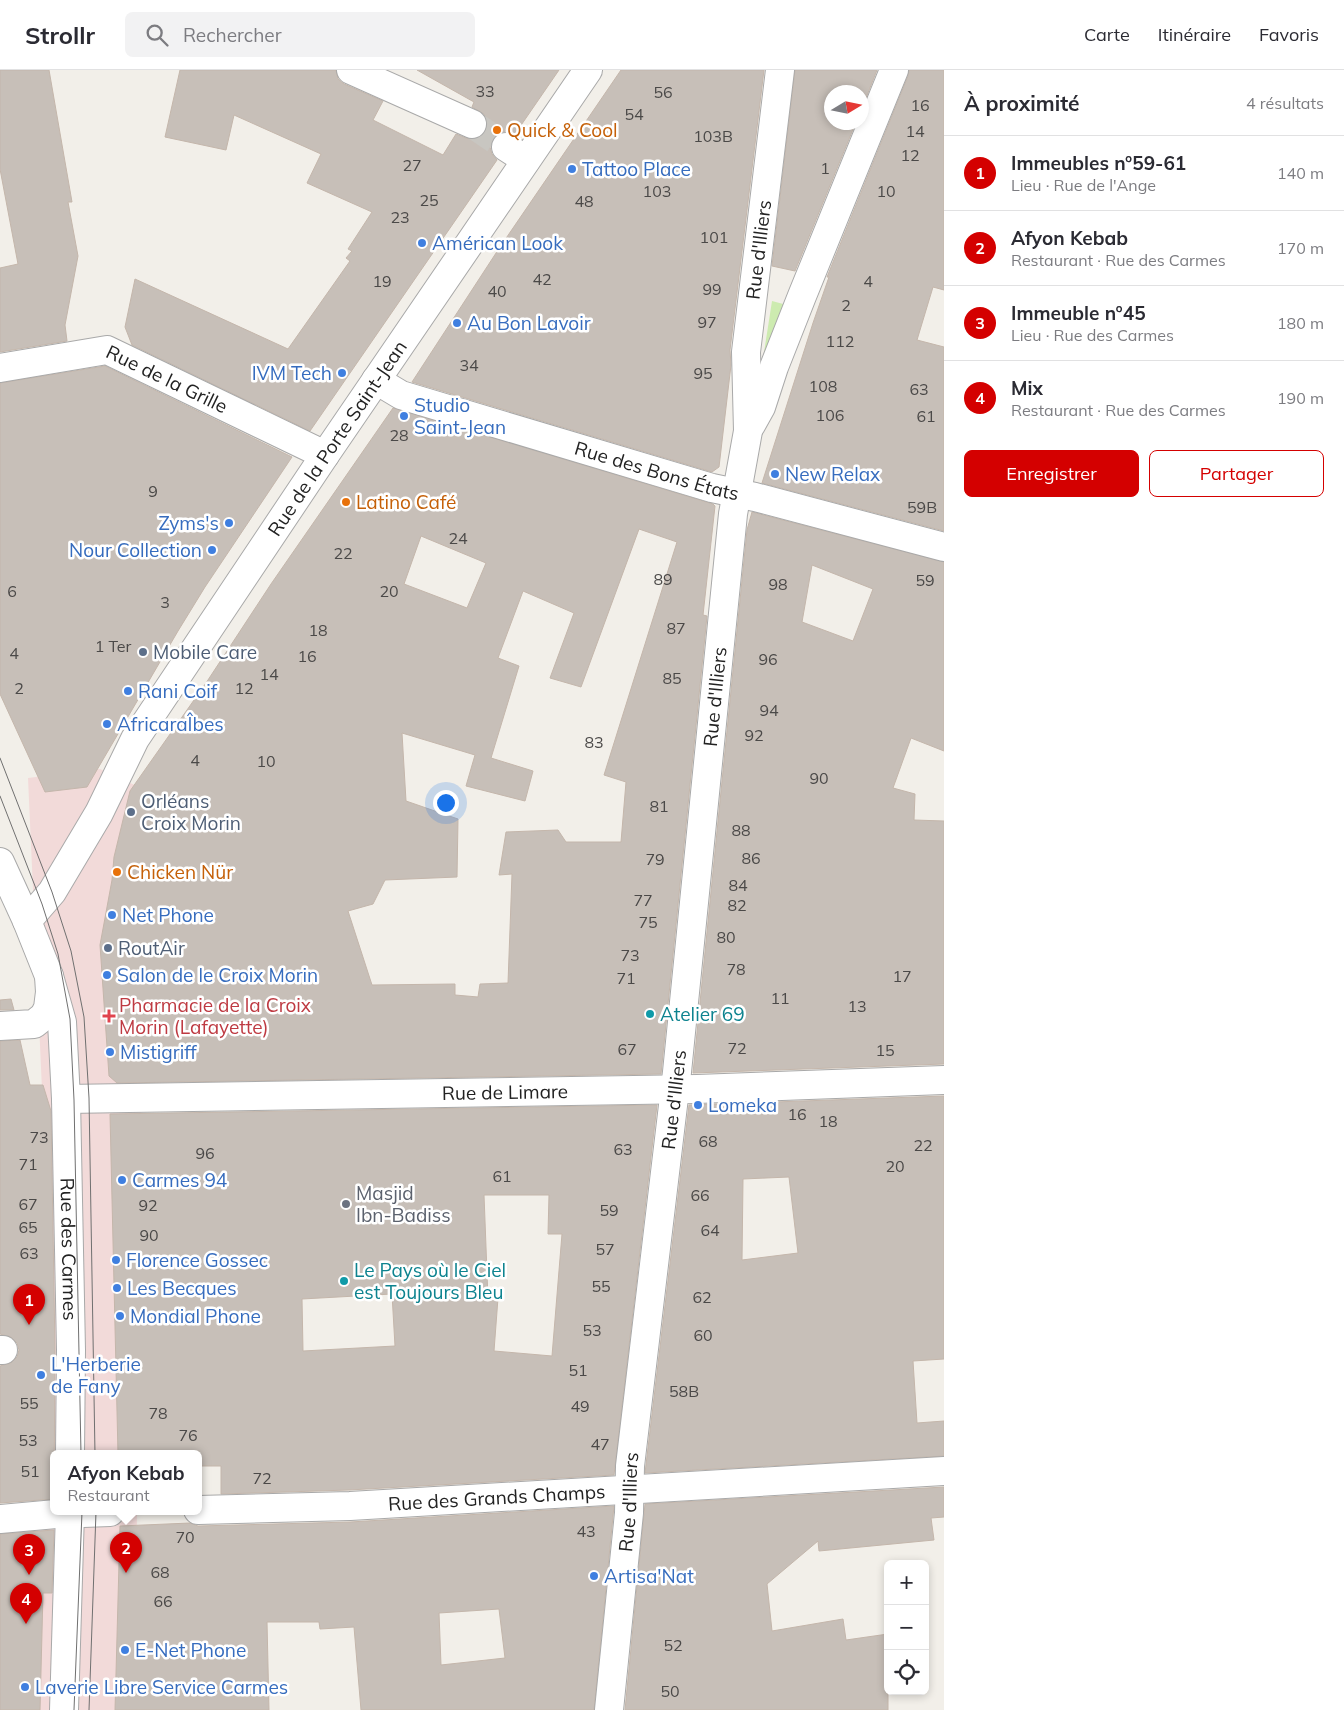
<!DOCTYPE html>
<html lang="fr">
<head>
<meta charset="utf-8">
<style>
	body { margin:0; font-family:Mulish,sans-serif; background:#f2f2f3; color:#2b2b33 }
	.controls { position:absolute; right:15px; bottom:15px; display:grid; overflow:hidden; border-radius:8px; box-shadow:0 2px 8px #0003 }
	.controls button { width:45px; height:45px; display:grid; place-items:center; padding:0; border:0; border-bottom:1px solid #e1e1e2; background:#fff; color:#2b2b33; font:25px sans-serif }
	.compass { position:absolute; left:824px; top:15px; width:45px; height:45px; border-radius:50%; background:#fff; box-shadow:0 2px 8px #0003; rotate:80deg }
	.you { position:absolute; left:445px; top:732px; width:18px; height:18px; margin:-12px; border:4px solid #fff; border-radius:50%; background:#1a73e8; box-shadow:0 0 0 8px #1a73e833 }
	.badge { display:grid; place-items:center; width:32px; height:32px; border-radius:50%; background:#d40000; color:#fff; font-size:16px; font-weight:700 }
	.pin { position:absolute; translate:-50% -41px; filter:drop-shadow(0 1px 2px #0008) }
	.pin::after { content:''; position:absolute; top:26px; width:18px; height:15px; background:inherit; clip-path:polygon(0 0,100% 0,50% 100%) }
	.popup { position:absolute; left:50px; top:1380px; width:152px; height:65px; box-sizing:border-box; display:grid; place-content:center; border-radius:8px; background:#fff; filter:drop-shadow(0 1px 4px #0005); font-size:16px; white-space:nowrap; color:#7c7c81 }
	.popup b { font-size:19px; color:#2b2b33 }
	.popup::after { content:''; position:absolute; left:50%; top:100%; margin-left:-10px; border:10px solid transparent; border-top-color:#fff }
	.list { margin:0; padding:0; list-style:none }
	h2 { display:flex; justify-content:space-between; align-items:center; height:65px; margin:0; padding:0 20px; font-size:21px }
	h2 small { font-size:16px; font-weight:400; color:#7c7c81 }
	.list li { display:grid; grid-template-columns:32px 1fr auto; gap:15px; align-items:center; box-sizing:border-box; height:75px; padding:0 20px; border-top:1px solid #e1e1e2 }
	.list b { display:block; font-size:19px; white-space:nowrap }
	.list p { margin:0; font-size:16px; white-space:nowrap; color:#7c7c81 }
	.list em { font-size:16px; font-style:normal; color:#7c7c81 }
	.actions { display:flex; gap:10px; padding:15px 20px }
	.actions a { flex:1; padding:11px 0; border:1px solid #d40000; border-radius:8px; text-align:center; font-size:18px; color:#d40000 }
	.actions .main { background:#d40000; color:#fff }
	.icon { flex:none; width:28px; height:28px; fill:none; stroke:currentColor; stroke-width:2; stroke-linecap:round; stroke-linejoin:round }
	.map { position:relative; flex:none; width:944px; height:1640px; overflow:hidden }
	header { display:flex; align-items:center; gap:30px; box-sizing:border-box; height:70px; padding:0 25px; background:#fff; border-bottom:1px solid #e1e1e2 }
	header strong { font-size:24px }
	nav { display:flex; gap:28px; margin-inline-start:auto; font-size:18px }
	.search { width:350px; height:45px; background:#f2f2f3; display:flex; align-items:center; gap:12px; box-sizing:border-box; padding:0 18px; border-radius:8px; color:#7c7c81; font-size:19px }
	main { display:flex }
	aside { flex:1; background:#fff }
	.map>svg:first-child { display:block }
	.commercial { fill:#f2dad9 }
	.grass { fill:#cdebb0 }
	.building { fill:#c7bfb8; stroke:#c4b6ab; fill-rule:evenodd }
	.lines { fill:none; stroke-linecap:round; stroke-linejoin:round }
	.minor-tunnel { stroke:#c8c6c1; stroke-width:28; stroke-dasharray:28 14; stroke-linecap:butt }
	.minor-casing { stroke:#a9a9a9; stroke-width:30 }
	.minor { stroke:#fff; stroke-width:28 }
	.tram { stroke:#707070; stroke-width:1 }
	.food-dot { fill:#e8710a; stroke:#fff; stroke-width:2 }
	.shop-dot { fill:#3f7fe0; stroke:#fff; stroke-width:2 }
	.service-dot { fill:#5c6f8a; stroke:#fff; stroke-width:2 }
	.culture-dot { fill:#0f9aa8; stroke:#fff; stroke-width:2 }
	.health-dot { fill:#e0444e; stroke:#fff; stroke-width:2 }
	.worship-dot { fill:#6b7280; stroke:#fff; stroke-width:2 }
	.labels { text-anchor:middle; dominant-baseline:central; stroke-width:5; stroke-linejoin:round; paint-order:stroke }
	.number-label { font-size:16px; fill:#4b4948 }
	.food-label { font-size:19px; fill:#c56008; stroke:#fff; text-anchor:start }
	.shop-label { font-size:19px; fill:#366cbe; stroke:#fff; text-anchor:start }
	.street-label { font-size:19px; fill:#222; stroke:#fff }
	.service-label { font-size:19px; fill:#4e5e75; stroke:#fff; text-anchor:start }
	.health-label { font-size:19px; fill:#be3a42; stroke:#fff; text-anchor:start }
	.culture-label { font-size:19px; fill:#0d838f; stroke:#fff; text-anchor:start }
	.worship-label { font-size:19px; fill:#5b616d; stroke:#fff; text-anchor:start }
</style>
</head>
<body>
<header>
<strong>Strollr</strong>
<div class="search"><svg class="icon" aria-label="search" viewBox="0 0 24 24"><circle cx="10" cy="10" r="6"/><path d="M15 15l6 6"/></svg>Rechercher</div>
<nav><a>Carte</a><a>Itinéraire</a><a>Favoris</a></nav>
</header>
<main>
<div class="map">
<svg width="944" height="1640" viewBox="0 0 944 1640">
	<rect width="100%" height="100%" fill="#f2efe9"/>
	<path class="commercial" d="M 100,699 L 163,728 L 142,986 L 138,1384 L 54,1384 L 54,1442 L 137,1442 L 135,1640 L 12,1640 L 18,1507 L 47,1435 L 43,1042 L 28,708 Z"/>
	<path class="grass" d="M 772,231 L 787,235 L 762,295 Z"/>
	<path class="building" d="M 0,0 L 49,0 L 72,132 L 68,132 L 78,186 L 65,255 L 67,271 L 0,282 L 0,198 L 18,194 L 0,99 Z
		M 180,0 L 336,0 L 338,9 L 344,14 L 383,31 L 373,50 L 443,85 L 456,64 L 466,68 L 474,69 L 481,67 L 486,61 L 487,52 L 484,44 L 472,37 L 474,32 L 417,0 L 559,0 L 515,64 L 506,61 L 499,63 L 493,68 L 490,77 L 492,84 L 497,90 L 310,361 L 132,275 L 125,257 L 135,209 L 288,279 L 350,191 L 346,188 L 352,181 L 348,179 L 372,142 L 307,113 L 321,84 L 234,45 L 226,80 L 165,67 Z
		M 621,0 L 764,0 L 730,280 L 731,295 L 719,397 L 712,402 L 412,312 L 498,180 Z
		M 795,0 L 877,0 L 862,38 L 862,22 L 832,22 L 832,52 L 856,52 L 795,201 L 772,196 Z
		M 909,0 L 944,0 L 944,220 L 933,217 L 917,270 L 944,277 L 944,461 L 762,413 L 813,253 L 829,207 L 827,207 L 908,6 Z
		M 105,296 L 292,387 L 205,517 L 178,561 L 87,717 L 45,722 L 0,624 L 0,313 Z
		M 393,338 L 713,434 L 715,436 L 703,545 L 707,546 L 661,1004 L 117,1013 L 109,1006 L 100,875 L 112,810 L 114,787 L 130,721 L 206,613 L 271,514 ZM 639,459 L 677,472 L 604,705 L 626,712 L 621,772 L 566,772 L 558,760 L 506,762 L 499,805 L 512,804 L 508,913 L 480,914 L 478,927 L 455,925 L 455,914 L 372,915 L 348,841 L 373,834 L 385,810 L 457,807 L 458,749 L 406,731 L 402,663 L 475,685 L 466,716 L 525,731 L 533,701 L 491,688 L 519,596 L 498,588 L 523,521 L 574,543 L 550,608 L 581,617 ZM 421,466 L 486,493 L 467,538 L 404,514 Z
		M 752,442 L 944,492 L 944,681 L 911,668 L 893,718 L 915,724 L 914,750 L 944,751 L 944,994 L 693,1003 L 747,460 ZM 812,495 L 873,519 L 853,571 L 802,552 Z
		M 11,929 L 14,940 L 0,940 L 0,930 Z
		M 20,970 L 30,1015 L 43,1015 L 51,1041 L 55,1280 L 54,1429 L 0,1433 L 0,1296 L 11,1293 L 17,1287 L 19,1280 L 17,1273 L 11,1267 L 0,1264 L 0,971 Z
		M 944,1026 L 944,1289 L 913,1291 L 917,1353 L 944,1351 L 944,1386 L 645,1403 L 689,1035 ZM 789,1107 L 798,1183 L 742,1190 L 743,1109 Z
		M 657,1035 L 614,1405 L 349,1420 L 221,1424 L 221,1396 L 198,1396 L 198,1384 L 118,1384 L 110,1044 ZM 484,1125 L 549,1125 L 548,1164 L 562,1164 L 552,1286 L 494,1281 L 498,1228 L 488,1229 ZM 392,1224 L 395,1276 L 303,1281 L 302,1229 Z
		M 944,1417 L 944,1447 L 931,1448 L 934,1470 L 819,1481 L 818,1471 L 767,1514 L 772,1561 L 843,1549 L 846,1570 L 888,1564 L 888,1640 L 625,1640 L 645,1434 Z
		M 614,1436 L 594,1640 L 361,1640 L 354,1557 L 320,1559 L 319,1552 L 267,1552 L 269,1640 L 115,1640 L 120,1456 L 190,1453 L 198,1456 L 350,1452 ZM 499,1539 L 505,1588 L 441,1595 L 439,1543 Z
		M 54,1460 L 52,1523 L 43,1523 L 40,1640 L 0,1640 L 0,1464 Z"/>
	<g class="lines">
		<path class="minor-tunnel" d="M 472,54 L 506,77"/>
		<defs>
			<g id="minor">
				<path d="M 351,0 L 472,54"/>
				<path d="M 506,77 L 526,90"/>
				<path id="s1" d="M 0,298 L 107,280 L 325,385"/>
				<path id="s2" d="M 376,310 L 401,325 L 712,418 L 755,427 L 944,477"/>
				<path d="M 751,355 L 761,337 L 774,297 L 802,226 L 894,0"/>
				<path d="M 0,792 L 27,851 L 49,906 L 50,922 L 48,938 L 44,946 L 34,954 L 0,956"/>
				<path id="s3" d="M 27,851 L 52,822 L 99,743 L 135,669 L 325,385 L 588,0"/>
				<path id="s4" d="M 49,906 L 62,952 L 66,1029 L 71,1280 L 70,1384"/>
				<path id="s5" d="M 66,1029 L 697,1019 L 944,1010"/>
				<path d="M 0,1280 L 3,1280"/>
				<path id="s6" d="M 198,1440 L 350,1436 L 944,1401"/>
				<path d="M 0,1449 L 56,1444 L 110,1442"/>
				<path d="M 64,1640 L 70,1442"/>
				<path id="s7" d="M 609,1640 L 629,1443 L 630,1396 L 677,1002 L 733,444 L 748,361 L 746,282 L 780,0"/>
			</g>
		</defs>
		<use href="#minor" class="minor-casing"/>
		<use href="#minor" class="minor"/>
		<path class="tram" d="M 0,688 L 52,822 L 71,881 L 84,947 L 89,1028 L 95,1384
			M 0,726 L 42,834 L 58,884 L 70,949 L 74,1030 L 81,1384
			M 74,1640 L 82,1442
			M 89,1640 L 96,1442"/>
	</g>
	<g class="food-dot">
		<circle cx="497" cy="60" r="5"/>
		<circle cx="346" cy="432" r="5"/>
		<circle cx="117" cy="802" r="5"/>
	</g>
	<g class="shop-dot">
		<circle cx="572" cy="99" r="5"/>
		<circle cx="422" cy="173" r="5"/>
		<circle cx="457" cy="253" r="5"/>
		<circle cx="342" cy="303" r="5"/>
		<circle cx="404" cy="346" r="5"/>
		<circle cx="775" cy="404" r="5"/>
		<circle cx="229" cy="453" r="5"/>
		<circle cx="212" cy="480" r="5"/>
		<circle cx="128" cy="621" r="5"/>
		<circle cx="107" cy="654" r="5"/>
		<circle cx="112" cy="845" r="5"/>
		<circle cx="107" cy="905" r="5"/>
		<circle cx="110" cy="982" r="5"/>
		<circle cx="698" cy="1035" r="5"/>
		<circle cx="122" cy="1110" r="5"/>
		<circle cx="116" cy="1190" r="5"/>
		<circle cx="117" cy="1218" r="5"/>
		<circle cx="120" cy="1246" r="5"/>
		<circle cx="41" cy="1305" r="5"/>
		<circle cx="594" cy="1506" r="5"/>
		<circle cx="125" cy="1580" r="5"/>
		<circle cx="25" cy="1617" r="5"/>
	</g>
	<g class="service-dot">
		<circle cx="143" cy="582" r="5"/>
		<circle cx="131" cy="742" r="5"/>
		<circle cx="108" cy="878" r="5"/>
	</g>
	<g class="culture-dot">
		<circle cx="650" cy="944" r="5"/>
		<circle cx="344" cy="1211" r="5"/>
	</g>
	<path class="health-dot" d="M106.5 938.5h5v5h5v5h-5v5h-5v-5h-5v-5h5z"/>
	<circle class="worship-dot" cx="346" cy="1134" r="5"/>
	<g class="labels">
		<g class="number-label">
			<text x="485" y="21">33</text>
			<text x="663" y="22">56</text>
			<text x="920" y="35">16</text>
			<text x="634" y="44">54</text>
			<text x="915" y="61">14</text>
			<text x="713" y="66">103B</text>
			<text x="910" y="85">12</text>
			<text x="412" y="95">27</text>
			<text x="825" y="98">1</text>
			<text x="657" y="121">103</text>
			<text x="886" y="121">10</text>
			<text x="429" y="130">25</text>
			<text x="584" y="131">48</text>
			<text x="400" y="147">23</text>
			<text x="714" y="167">101</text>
			<text x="542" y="209">42</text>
			<text x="382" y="211">19</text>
			<text x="868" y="211">4</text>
			<text x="712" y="219">99</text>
			<text x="497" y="221">40</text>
			<text x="846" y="235">2</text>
			<text x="707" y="252">97</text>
			<text x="840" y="271">112</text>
			<text x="469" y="295">34</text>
			<text x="703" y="303">95</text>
			<text x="823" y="316">108</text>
			<text x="919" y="319">63</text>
			<text x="830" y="345">106</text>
			<text x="926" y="346">61</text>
			<text x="399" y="365">28</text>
			<text x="153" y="421">9</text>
			<text x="922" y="437">59B</text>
			<text x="458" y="468">24</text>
			<text x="343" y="483">22</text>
			<text x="663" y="509">89</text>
			<text x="925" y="510">59</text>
			<text x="778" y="514">98</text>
			<text x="12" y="521">6</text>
			<text x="389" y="521">20</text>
			<text x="165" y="532">3</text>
			<text x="676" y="558">87</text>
			<text x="318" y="560">18</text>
			<text x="113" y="576">1 Ter</text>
			<text x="14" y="583">4</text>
			<text x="307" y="586">16</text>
			<text x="768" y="589">96</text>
			<text x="269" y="604">14</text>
			<text x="672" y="608">85</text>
			<text x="19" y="618">2</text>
			<text x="244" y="618">12</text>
			<text x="769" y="640">94</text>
			<text x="754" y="665">92</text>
			<text x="594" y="672">83</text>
			<text x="195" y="690">4</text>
			<text x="266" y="691">10</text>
			<text x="819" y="708">90</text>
			<text x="659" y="736">81</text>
			<text x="741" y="760">88</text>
			<text x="751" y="788">86</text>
			<text x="655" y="789">79</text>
			<text x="738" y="815">84</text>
			<text x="643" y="830">77</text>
			<text x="737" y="835">82</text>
			<text x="648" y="852">75</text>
			<text x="726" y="867">80</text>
			<text x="630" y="885">73</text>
			<text x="736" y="899">78</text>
			<text x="902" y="906">17</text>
			<text x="626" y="908">71</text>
			<text x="780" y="928">11</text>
			<text x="857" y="936">13</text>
			<text x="737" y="978">72</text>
			<text x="627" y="979">67</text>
			<text x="885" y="980">15</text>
			<text x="797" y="1044">16</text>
			<text x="828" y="1051">18</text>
			<text x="39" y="1067">73</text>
			<text x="708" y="1071">68</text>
			<text x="923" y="1075">22</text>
			<text x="623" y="1079">63</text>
			<text x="205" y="1083">96</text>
			<text x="28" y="1094">71</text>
			<text x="895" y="1096">20</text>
			<text x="502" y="1106">61</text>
			<text x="700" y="1125">66</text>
			<text x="28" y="1134">67</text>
			<text x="148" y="1135">92</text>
			<text x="609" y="1140">59</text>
			<text x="28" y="1157">65</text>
			<text x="710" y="1160">64</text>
			<text x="149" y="1165">90</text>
			<text x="605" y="1179">57</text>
			<text x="29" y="1183">63</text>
			<text x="601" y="1216">55</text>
			<text x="702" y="1227">62</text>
			<text x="592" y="1260">53</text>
			<text x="703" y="1265">60</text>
			<text x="578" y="1300">51</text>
			<text x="684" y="1321">58B</text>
			<text x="29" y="1333">55</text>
			<text x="580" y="1336">49</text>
			<text x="158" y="1343">78</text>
			<text x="188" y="1365">76</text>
			<text x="28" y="1370">53</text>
			<text x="600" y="1374">47</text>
			<text x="30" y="1401">51</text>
			<text x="262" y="1408">72</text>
			<text x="586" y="1461">43</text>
			<text x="185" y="1467">70</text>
			<text x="160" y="1502">68</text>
			<text x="163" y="1531">66</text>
			<text x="673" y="1575">52</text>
			<text x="670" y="1621">50</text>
		</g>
		<g class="food-label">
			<text x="507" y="60">Quick &amp; Cool</text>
			<text x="356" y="432">Latino Café</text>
			<text x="127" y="802">Chicken Nür</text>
		</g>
		<g class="shop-label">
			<text x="582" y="99">Tattoo Place</text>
			<text x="432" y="173">Américan Look</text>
			<text x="467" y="253">Au Bon Lavoir</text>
			<text x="332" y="303" text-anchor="end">IVM Tech</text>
			<text x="414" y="335">Studio<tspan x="414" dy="22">Saint-Jean</tspan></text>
			<text x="785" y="404">New Relax</text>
			<text x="219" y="453" text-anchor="end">Zyms's</text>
			<text x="202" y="480" text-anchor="end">Nour Collection</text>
			<text x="138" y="621">Rani Coif</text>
			<text x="117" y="654">AfricaraÎbes</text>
			<text x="122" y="845">Net Phone</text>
			<text x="117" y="905">Salon de le Croix Morin</text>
			<text x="120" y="982">Mistigriff</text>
			<text x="708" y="1035">Lomeka</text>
			<text x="132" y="1110">Carmes 94</text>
			<text x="126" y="1190">Florence Gossec</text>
			<text x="127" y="1218">Les Becques</text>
			<text x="130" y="1246">Mondial Phone</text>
			<text x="51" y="1294">L'Herberie<tspan x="51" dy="22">de Fany</tspan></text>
			<text x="604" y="1506">Artisa'Nat</text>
			<text x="135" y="1580">E-Net Phone</text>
			<text x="35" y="1617">Laverie Libre Service Carmes</text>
		</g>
		<g class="street-label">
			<text stroke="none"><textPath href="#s7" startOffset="1469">Rue d'Illiers</textPath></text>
			<text stroke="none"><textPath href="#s1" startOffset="175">Rue de la Grille</textPath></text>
			<text stroke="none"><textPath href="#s3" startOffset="575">Rue de la Porte Saint-Jean</textPath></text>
			<text stroke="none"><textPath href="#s2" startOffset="296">Rue des Bons États</textPath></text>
			<text stroke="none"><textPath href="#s7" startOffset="1019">Rue d'Illiers</textPath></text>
			<text stroke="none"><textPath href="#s5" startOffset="439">Rue de Limare</textPath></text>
			<text stroke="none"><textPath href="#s7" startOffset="614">Rue d'Illiers</textPath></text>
			<text stroke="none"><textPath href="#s4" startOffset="275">Rue des Carmes</textPath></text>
			<text stroke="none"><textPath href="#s6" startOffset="299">Rue des Grands Champs</textPath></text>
			<text stroke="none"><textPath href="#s7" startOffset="209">Rue d'Illiers</textPath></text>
		</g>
		<g class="service-label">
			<text x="153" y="582">Mobile Care</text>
			<text x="141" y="731">Orléans<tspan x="141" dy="22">Croix Morin</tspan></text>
			<text x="118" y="878">RoutAir</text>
		</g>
		<g class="health-label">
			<text x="119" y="935">Pharmacie de la Croix<tspan x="119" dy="22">Morin (Lafayette)</tspan></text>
		</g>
		<g class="culture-label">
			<text x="660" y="944">Atelier 69</text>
			<text x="354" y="1200">Le Pays où le Ciel<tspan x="354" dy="22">est Toujours Bleu</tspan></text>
		</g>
		<g class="worship-label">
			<text x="356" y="1123">Masjid<tspan x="356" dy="22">Ibn-Badiss</tspan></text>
		</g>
	</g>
</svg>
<div class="controls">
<button>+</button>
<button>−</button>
<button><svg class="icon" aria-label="locate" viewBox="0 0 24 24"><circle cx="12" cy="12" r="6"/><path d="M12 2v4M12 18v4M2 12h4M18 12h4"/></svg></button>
</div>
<svg class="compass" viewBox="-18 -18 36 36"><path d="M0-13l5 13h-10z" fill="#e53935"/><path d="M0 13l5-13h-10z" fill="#7c7c81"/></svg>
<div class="you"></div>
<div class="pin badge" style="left:29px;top:1255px">1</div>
<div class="pin badge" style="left:126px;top:1503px">2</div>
<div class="popup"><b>Afyon Kebab</b>Restaurant</div>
<div class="pin badge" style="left:29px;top:1505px">3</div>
<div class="pin badge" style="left:26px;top:1554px">4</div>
</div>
<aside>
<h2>À proximité<small>4 résultats</small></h2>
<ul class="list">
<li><span class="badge">1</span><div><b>Immeubles n°59-61</b><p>Lieu · Rue de l'Ange</p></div><em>140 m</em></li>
<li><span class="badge">2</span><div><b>Afyon Kebab</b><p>Restaurant · Rue des Carmes</p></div><em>170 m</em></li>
<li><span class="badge">3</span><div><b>Immeuble n°45</b><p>Lieu · Rue des Carmes</p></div><em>180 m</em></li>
<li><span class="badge">4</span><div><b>Mix</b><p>Restaurant · Rue des Carmes</p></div><em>190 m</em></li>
</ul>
<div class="actions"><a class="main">Enregistrer</a><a>Partager</a></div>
</aside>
</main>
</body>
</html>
